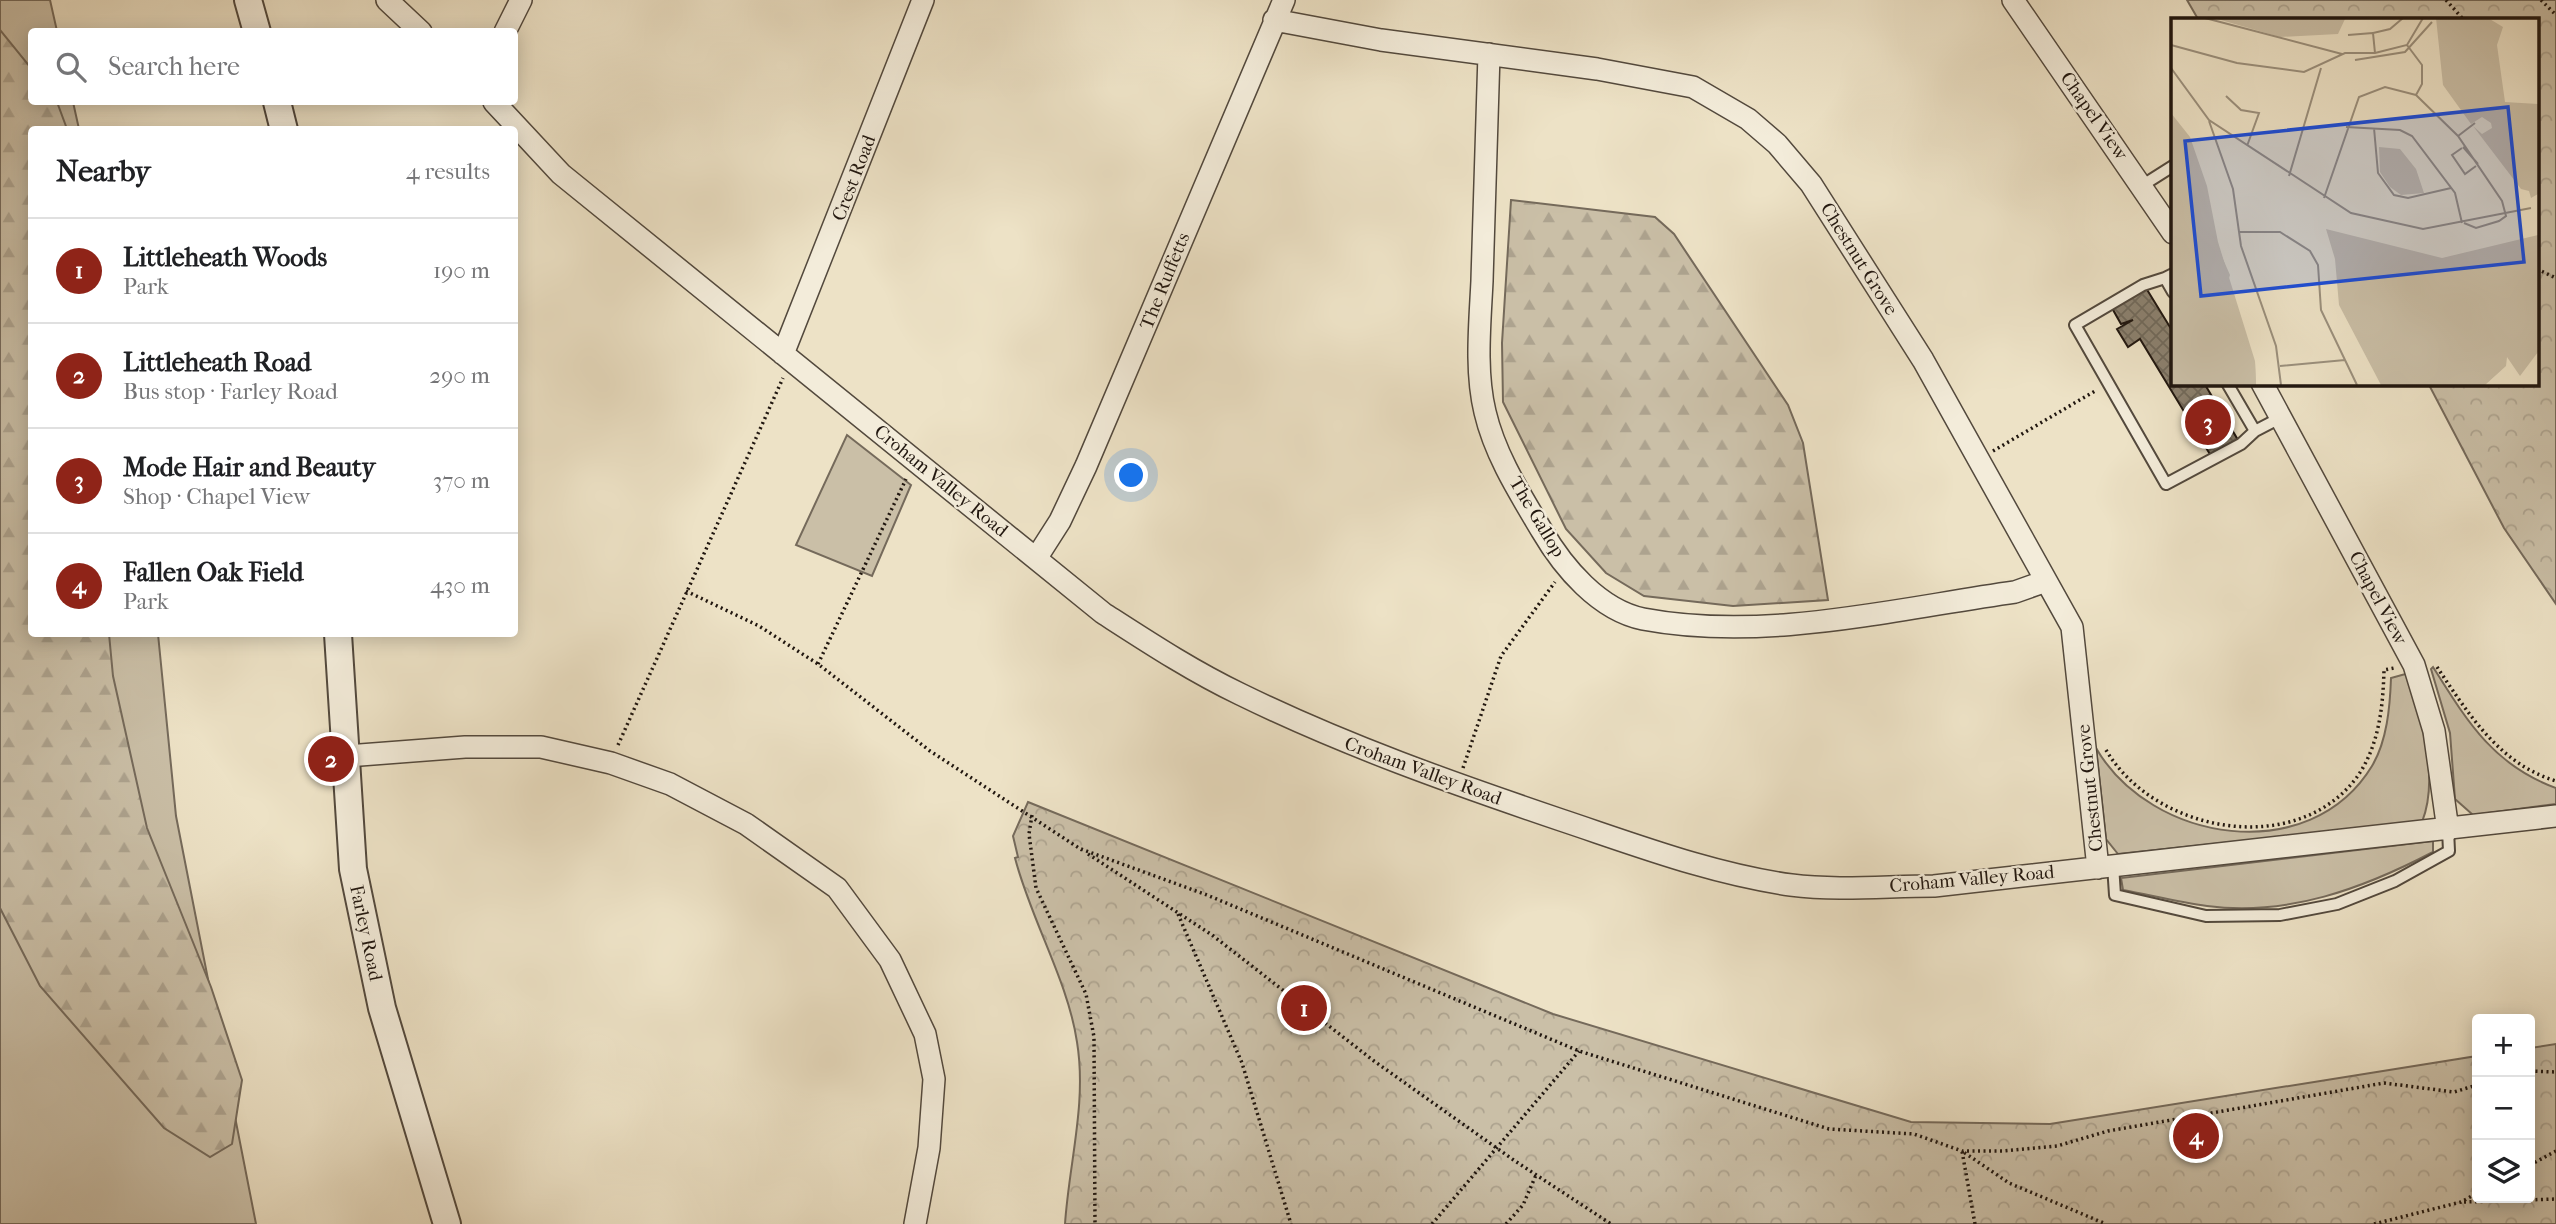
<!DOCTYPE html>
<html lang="en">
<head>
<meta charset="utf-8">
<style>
	body { margin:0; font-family:"IM FELL French Canon",serif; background:#f2f2f2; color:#202124 }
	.controls { position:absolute; right:21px; bottom:21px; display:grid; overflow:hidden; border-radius:7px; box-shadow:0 4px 18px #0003 }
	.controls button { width:63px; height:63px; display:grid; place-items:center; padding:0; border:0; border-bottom:2px solid #e0e0e0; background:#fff; color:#202124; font:35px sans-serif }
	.you { position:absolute; left:1132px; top:476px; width:24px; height:24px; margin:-18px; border:5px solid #fff; border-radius:50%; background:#1a73e8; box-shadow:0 0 0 10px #1a73e833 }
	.badge { display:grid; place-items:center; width:46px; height:46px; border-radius:50%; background:#8f2418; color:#fff; font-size:23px; font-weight:700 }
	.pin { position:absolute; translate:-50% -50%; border:4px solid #fff; box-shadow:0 2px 7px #0006 }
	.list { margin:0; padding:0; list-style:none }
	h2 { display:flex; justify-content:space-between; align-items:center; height:91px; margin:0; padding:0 28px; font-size:30px }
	h2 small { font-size:23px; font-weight:400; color:#757577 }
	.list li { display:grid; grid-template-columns:46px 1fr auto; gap:21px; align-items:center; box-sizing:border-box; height:105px; padding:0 28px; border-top:2px solid #e0e0e0 }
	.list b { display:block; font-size:26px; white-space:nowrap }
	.list p { margin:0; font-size:23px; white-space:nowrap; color:#757577 }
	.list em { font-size:23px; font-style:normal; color:#757577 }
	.icon { flex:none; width:38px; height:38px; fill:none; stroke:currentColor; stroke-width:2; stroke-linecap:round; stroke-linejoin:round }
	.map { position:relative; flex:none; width:2556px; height:1224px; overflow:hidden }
	.search { position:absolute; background:#fff; box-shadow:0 4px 18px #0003; left:28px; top:28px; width:490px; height:77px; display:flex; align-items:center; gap:18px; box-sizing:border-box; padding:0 24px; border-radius:7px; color:#757577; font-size:26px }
	.panel { position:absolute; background:#fff; box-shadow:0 4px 18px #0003; left:28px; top:126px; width:490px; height:511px; border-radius:7px }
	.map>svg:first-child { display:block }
	.grass { fill:#cabfa7; stroke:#756a5b; stroke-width:2 }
	.forest { fill:url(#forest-firs); stroke:#756a5b; stroke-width:2 }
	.park { fill:url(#park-crowns); stroke:#756a5b; stroke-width:2 }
	.building { fill:url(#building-cross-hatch); stroke:#20160f; stroke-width:2 }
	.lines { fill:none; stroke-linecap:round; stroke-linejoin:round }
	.service-casing { stroke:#53493d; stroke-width:14 }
	.minor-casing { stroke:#53493d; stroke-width:24 }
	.tertiary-casing { stroke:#53493d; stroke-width:30 }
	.path { stroke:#20160f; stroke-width:3.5; stroke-dasharray:2 3.5; stroke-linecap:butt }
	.service { stroke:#f3ecda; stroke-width:10 }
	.minor { stroke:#f3ecda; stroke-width:21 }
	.tertiary { stroke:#f3ecda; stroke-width:26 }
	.labels { text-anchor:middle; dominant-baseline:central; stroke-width:5; stroke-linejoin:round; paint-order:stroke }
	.street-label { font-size:19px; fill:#20160f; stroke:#f3ecda }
	.inset-road { fill:none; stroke:#9b907d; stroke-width:2 }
	.view { fill:#1d4ed8; fill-opacity:0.15; stroke:#1d4ed8; stroke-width:3.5 }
	.inset-edge { fill:none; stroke:#20160f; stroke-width:3.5 }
</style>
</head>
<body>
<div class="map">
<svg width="2556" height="1224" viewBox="0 0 2556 1224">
	<defs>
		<pattern id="forest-firs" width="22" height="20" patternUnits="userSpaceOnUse" patternTransform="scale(1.75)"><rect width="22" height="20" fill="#cabfa7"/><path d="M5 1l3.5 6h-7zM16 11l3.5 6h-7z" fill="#ada38f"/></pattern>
		<pattern id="park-crowns" width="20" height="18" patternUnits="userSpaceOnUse" patternTransform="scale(1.75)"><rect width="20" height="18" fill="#cabfa7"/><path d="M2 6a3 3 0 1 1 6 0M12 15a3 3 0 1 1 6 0" fill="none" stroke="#ada38f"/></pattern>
		<pattern id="building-cross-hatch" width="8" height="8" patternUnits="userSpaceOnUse" patternTransform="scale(1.75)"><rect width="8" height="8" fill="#8b806e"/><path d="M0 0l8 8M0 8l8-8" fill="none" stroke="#716859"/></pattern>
	</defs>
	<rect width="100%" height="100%" fill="#ede2c6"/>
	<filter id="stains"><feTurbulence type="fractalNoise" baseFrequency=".00286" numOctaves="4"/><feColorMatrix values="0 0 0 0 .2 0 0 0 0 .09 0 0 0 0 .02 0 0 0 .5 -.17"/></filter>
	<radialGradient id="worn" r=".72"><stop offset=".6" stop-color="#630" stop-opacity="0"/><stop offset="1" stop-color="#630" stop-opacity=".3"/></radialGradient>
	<path class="grass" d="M 0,0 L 50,0 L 57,31 L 32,32 L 32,102 L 73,102 L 79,129 L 32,130 L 32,634 L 158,634 L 176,816 L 256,1224 L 0,1224 Z
		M 847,435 L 911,485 L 872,576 L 796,545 Z
		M 2433,667 C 2467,721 2493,765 2556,788 L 2556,804 L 2473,815 L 2455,799 L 2450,733 L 2431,669 Z
		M 2409,673 C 2420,720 2440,776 2422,822 L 2118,854 L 2106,839 L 2096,748 C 2151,843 2310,868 2372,766 C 2387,741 2390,707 2391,678 Z
		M 2433,841 L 2433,852 C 2364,888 2287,917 2207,906 C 2179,902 2150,895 2123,890 L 2121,878 Z"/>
	<path class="forest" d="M 0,30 L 31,68 L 32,102 L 57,102 L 67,129 L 32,130 L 32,634 L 109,634 L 113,676 L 147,828 L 211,987 L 242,1080 L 232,1144 L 210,1157 L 164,1128 L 40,986 L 0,908 Z
		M 1511,200 L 1655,217 L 1674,234 L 1788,405 L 1803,443 L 1828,600 L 1733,606 L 1644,596 L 1606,573 L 1566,529 L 1503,402 L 1502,343 Z"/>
	<path class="park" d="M 2187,0 L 2556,0 L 2556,604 L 2504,528 L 2428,383 L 2537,383 L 2537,19 L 2198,19 Z
		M 1028,802 L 1553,1014 L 1911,1122 L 2050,1124 L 2477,1056 L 2477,1198 L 2530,1198 L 2530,1048 L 2556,1044 L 2556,1224 L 1065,1224 C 1069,1163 1087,1103 1077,1042 C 1068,981 1031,920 1015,858 L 1018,857 L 1013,836 Z"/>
	<path class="building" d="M 2146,288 L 2173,332 L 2173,383 L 2204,383 L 2238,440 L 2211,456 L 2140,339 L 2128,347 L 2117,329 L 2133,320 L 2121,324 L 2112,308 Z"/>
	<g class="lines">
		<defs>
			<path id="service" d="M 2143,185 L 2173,166
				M 2173,274 L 2165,278 L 2173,292
				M 2165,278 L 2143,285 L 2075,325 L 2166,484 L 2241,444 L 2255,431
				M 2227,383 L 2255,431 L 2280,418
				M 2113,865 L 2115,895 L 2206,916 L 2280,915 L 2337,904 L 2395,881 L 2449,851 L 2448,830"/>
			<path id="minor" d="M 387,0 L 421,32
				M 2013,0 L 2173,233
				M 1274,20 L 1381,40 L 1597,69 L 1693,87 L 1748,119 L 1777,144 L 1811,184 L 1923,360 L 2072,627 L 2098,868
				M 505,32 L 521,0
				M 1489,54 C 1487,129 1484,205 1482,281 C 1480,323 1475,371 1485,412 C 1495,455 1520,494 1542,531 C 1563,567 1599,610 1643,619 C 1765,642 1894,609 2015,592 L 2046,581
				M 494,102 L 561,174 L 1103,613 C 1148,642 1192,671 1240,694 C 1344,745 1452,783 1561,820 C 1636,845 1712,874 1791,885 C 1838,891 1887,886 1934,886 L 2556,816
				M 783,354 L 923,0
				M 2262,383 L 2414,665 L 2434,731 L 2448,830
				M 1037,557 L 1060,521 L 1086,466 L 1284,0
				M 347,756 L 465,747 L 541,747 L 611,763 L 670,784 L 746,824 L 837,888 L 890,960 L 925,1034 L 934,1079 L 929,1148 L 915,1224"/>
			<path id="tertiary" d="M 248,0 L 257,32
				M 277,102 L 284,130
				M 338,634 L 353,869 L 382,1008 L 447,1224"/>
		</defs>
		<use href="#service" class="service-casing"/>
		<use href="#minor" class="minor-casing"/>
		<use href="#tertiary" class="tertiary-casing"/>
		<path class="path" d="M 2446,0 L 2463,19
			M 2541,0 L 2556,15
			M 2537,269 L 2556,278
			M 1993,451 L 2095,391
			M 686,591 L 759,626 L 818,664 L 930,751 L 1082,850
			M 818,664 L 906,479
			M 2437,667 C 2468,713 2499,764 2556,781
			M 618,745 L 783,378
			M 2106,750 C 2155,833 2296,859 2357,777 C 2379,746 2383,707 2384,670 L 2394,668
			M 1463,768 L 1501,656 L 1555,582
			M 1032,815 L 1029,834 L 1036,888 L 1086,994 L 1094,1037 L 1095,1224
			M 1081,849 L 1207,895 L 1579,1051 L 1829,1129 L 1914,1134 L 1962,1151 L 2003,1151 L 2057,1146 L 2108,1131 L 2384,1083 L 2454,1092 L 2477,1085
			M 1088,854 L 1212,935 L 1374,1061 L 1515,1161 L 1611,1224
			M 1178,914 L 1242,1063 L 1291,1224
			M 2530,1071 L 2556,1072
			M 2530,1165 L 2556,1151
			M 2464,1202 L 2556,1199
			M 1432,1224 L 1579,1051
			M 1506,1224 L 1523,1205 L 1536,1175
			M 1975,1224 L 1962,1151 L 2009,1183 L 2106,1224
			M 2374,1224 L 2461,1202 L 2477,1193"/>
		<use href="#service" class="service"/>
		<use href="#minor" class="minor"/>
		<use href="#tertiary" class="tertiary"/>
	</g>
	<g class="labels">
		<g class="street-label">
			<text transform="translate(2094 116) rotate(55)">Chapel View</text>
			<text transform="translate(854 178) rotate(-69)">Crest Road</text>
			<text transform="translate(1859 259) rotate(58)">Chestnut Grove</text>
			<text transform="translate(1165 281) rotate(-68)">The Ruffetts</text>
			<text transform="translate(941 481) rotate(39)">Croham Valley Road</text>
			<text transform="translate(1537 517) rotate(59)">The Gallop</text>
			<text transform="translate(2378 598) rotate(62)">Chapel View</text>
			<text transform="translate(1423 771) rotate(20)">Croham Valley Road</text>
			<text transform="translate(2090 788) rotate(-96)">Chestnut Grove</text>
			<text transform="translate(1972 879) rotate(-5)">Croham Valley Road</text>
			<text transform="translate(366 933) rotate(78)">Farley Road</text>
		</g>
	</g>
	<g transform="translate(2171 18)">
		<rect width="368" height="368" fill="#ede2c6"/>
		<path d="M 0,95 L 19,119 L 36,168 L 47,224 L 84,343 L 85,367 L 0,367 Z" fill="#cabfa7"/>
		<path d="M 43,0 L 190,0 L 174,1 L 167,16 L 109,19 ZM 0,116 L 22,135 L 28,147 L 37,207 L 59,257 L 56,267 L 32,247 L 11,210 L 0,202 L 0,155 L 9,165 L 14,162 L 0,139 ZM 208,129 L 229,131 L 245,151 L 253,175 L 230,177 L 219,169 L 209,154 ZM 84,344 L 85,367 L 54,367 L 52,359 Z" fill="#cabfa7"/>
		<path d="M 265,0 L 317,0 L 332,9 L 326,27 L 334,84 L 367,86 L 367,176 L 360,180 L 358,173 L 350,171 L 302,108 L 311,116 L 321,110 L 320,105 L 311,99 L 300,106 L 272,67 ZM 155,211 L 271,240 L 367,217 L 367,334 L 349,358 L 336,339 L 335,348 L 314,367 L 210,367 L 168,287 L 164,241 Z" fill="#cabfa7"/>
		<path class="inset-road" d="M 34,0 L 171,36M 177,17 L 202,15M 0,27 L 66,45 L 133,54 L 174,35 L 204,35 L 236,27 L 252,0M 236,27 L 251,47 L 251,66 L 245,77 L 287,118 L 331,183 L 335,198 L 328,203 L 305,210 L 293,205M 204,35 L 202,15 L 219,11 L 232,0M 184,42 L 234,34 L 261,4M 0,50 L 38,102 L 180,195 L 252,211 L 360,190M 55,78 L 70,92 L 88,95 L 76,128M 38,103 L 62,171 L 70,228 L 105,328 L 110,367M 175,109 L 229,112 L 241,118 L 284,175 L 291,205M 203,110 L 207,155 L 223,177 L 237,180 L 280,170M 287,118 L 304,105M 292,129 L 307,146M 291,130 L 281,137 L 294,156 L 305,148M 118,158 L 150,50M 153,180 L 188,79 L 214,69 L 245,77M 68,214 L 109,214 L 139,233 L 147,247 L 150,292 L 186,367M 109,348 L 174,342"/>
		<path class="view" d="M 337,89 L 353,244 L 30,278 L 14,123 Z"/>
		<rect width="368" height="368" class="inset-edge"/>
	</g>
	<rect width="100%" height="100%" filter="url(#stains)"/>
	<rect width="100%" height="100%" fill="url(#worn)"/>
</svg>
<div class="controls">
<button>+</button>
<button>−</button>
<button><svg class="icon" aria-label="layers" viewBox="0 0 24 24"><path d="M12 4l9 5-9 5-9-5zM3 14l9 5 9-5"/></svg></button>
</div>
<div class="you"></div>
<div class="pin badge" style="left:1304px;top:1008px">1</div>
<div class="pin badge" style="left:331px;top:759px">2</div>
<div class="pin badge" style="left:2208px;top:422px">3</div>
<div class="pin badge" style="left:2196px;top:1136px">4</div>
<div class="search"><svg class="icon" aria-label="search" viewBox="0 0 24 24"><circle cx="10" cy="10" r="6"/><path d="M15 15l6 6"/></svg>Search here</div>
<section class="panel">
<h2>Nearby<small>4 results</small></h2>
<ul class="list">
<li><span class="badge">1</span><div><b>Littleheath Woods</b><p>Park</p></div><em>190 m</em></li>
<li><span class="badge">2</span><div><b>Littleheath Road</b><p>Bus stop · Farley Road</p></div><em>290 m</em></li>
<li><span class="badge">3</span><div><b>Mode Hair and Beauty</b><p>Shop · Chapel View</p></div><em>370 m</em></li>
<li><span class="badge">4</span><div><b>Fallen Oak Field</b><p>Park</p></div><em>430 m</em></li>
</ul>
</section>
</div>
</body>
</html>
